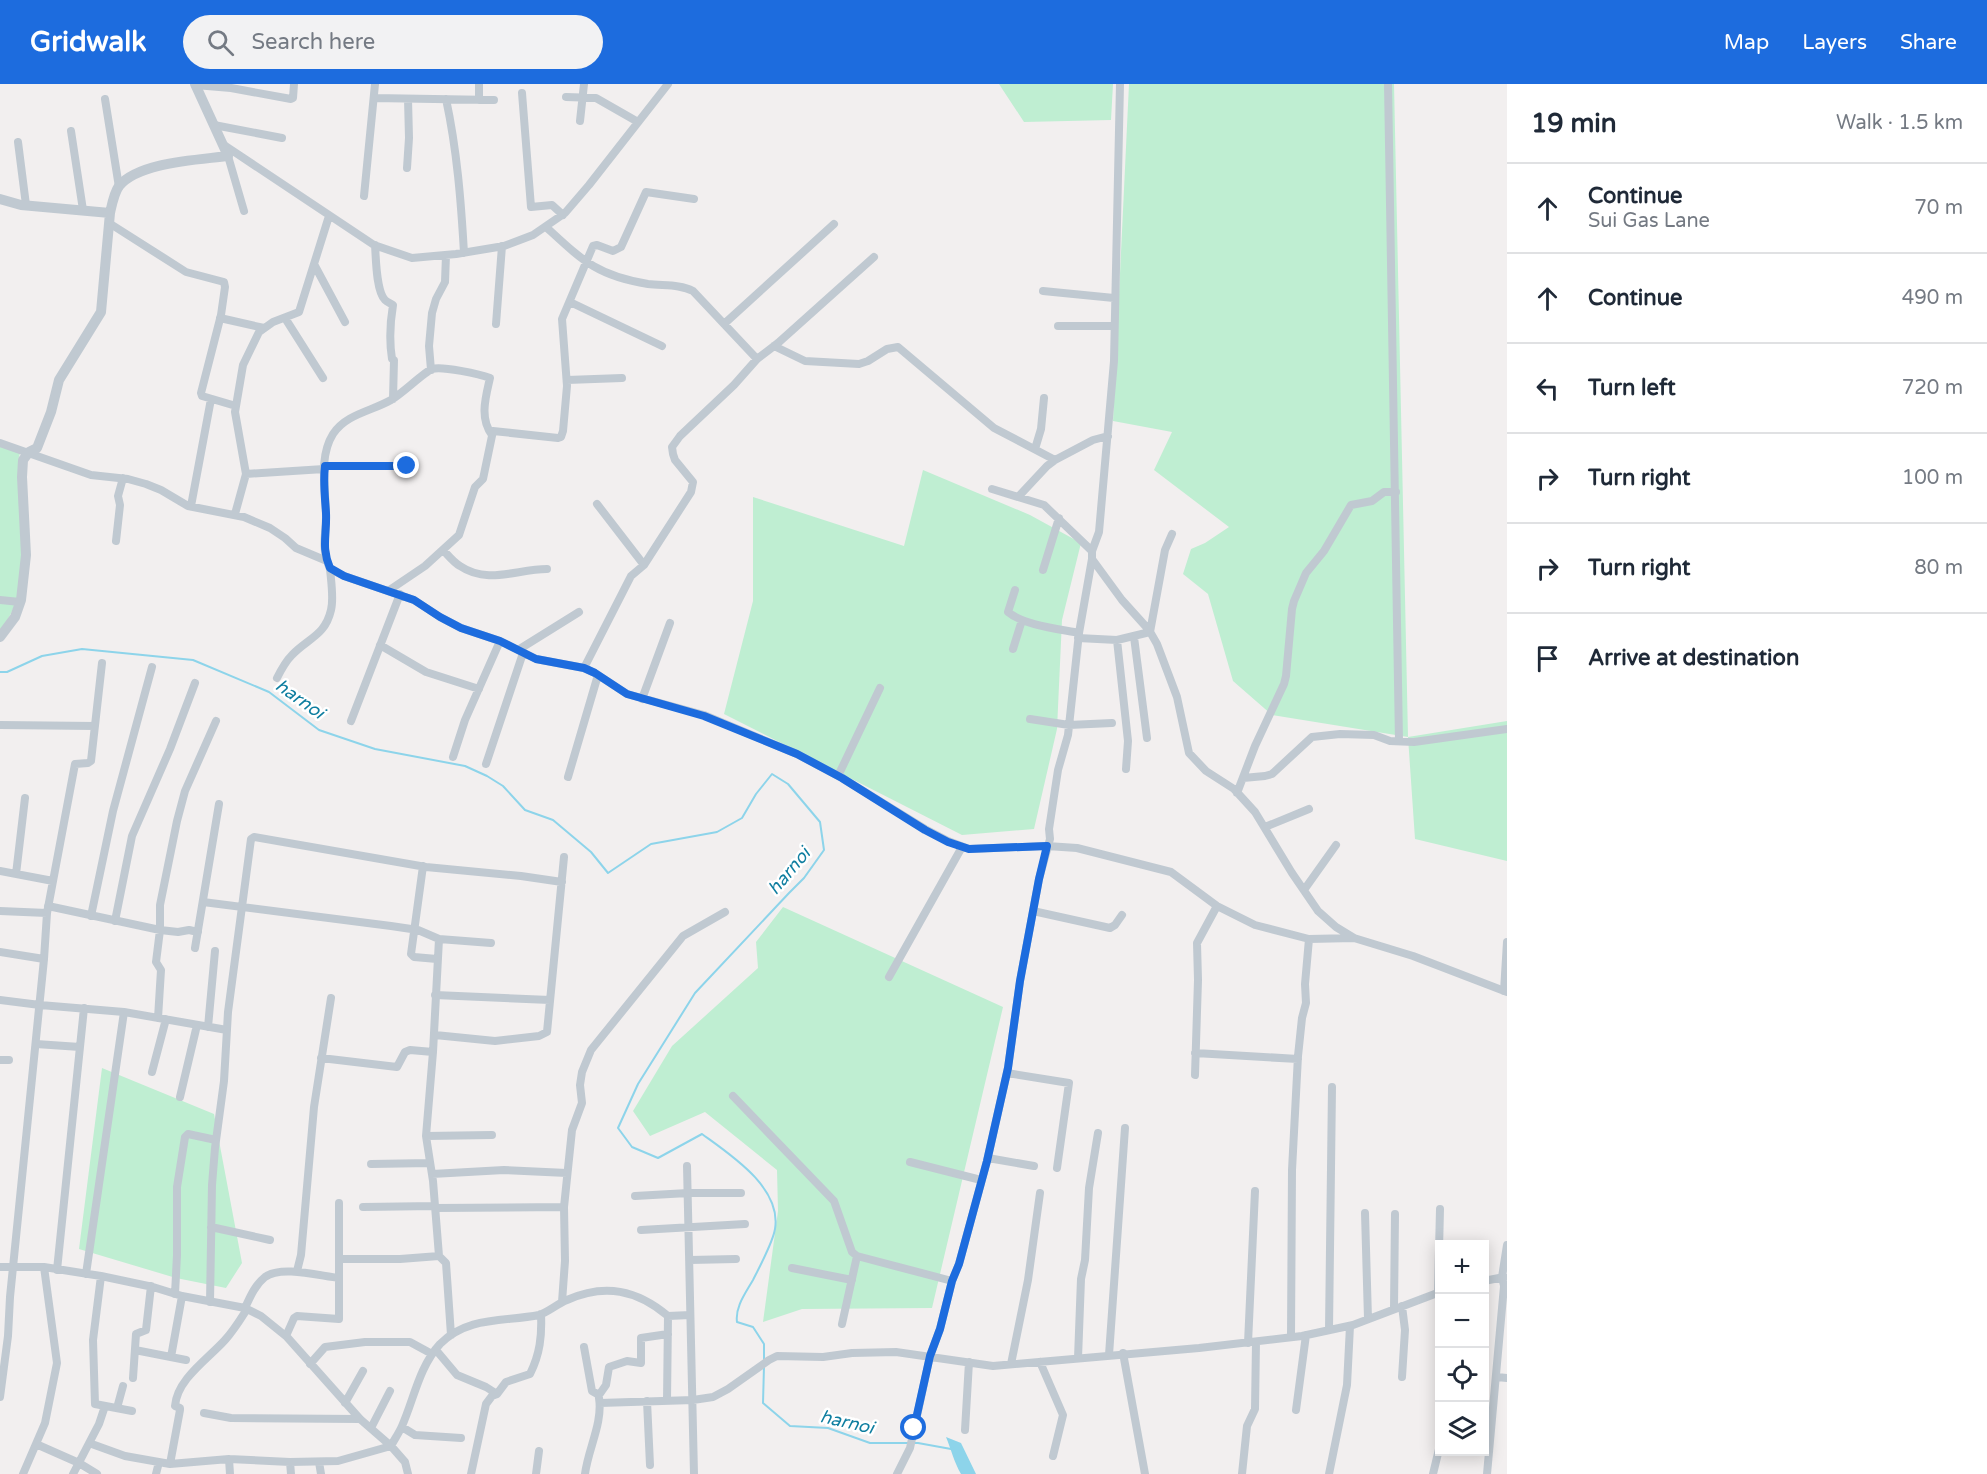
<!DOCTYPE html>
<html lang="en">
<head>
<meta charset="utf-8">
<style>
	body { margin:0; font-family:"Varela Round",sans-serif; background:#f2f2f3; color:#1f2937 }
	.controls { position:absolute; right:18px; bottom:18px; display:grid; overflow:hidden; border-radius:0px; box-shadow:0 3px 15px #0003 }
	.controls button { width:54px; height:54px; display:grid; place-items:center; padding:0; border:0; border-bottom:2px solid #e0e1e3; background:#fff; color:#1f2937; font:30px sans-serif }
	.stop { position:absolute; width:18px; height:18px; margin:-14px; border:4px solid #1d6cde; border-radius:50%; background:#fff }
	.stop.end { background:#1d6cde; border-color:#fff; box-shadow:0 2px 6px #0008 }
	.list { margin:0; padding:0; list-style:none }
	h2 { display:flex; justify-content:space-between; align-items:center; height:78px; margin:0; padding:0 24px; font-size:26px }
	h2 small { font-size:20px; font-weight:400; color:#747a83 }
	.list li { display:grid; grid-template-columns:39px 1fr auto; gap:18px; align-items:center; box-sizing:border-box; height:90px; padding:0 24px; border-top:2px solid #e0e1e3 }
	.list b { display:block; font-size:22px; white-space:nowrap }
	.list p { margin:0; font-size:20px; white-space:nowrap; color:#747a83 }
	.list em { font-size:20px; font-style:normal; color:#747a83 }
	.icon { flex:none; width:33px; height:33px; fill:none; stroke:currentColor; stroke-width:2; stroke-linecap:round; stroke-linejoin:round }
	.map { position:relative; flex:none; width:1507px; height:1390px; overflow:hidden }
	header { display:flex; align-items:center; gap:36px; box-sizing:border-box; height:84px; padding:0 30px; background:#1d6cde; color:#fff }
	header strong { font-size:28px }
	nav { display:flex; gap:33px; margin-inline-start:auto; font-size:21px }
	.search { width:420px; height:54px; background:#f2f2f3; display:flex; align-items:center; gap:15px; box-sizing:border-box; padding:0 21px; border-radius:33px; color:#747a83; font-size:22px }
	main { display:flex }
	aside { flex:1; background:#fff }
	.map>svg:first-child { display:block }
	.green { fill:#bfeed2 }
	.water { fill:#8dd4ea }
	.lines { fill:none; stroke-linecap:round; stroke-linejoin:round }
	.stream { stroke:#8dd4ea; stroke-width:2 }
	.minor { stroke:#c0c9d1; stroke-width:8 }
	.tertiary { stroke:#c0c9d1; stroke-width:10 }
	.route { stroke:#1d6cde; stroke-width:8 }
	.labels { text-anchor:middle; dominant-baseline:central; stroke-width:5; stroke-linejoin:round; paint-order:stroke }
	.water-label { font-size:18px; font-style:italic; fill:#0f7ea0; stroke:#fff }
</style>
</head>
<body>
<header>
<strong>Gridwalk</strong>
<div class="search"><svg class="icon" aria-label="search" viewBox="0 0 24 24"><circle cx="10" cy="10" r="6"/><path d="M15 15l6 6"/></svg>Search here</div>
<nav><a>Map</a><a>Layers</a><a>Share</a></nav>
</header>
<main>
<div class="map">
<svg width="1507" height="1390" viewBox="0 0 1507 1390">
	<rect width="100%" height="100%" fill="#f2efef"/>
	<path class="green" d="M 999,0 L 1113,0 L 1111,36 L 1024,38 Z
		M 1129,0 L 1394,0 L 1408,653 L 1507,637 L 1507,777 L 1415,755 L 1408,653 L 1272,631 L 1233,597 L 1208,510 L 1183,490 L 1191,465 L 1205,459 L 1229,443 L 1154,386 L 1172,348 L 1113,337 Z
		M 0,362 L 20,369 L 18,377 C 21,428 36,505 0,546 Z
		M 923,386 L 1030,431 L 1081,459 L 1062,536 L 1057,645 L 1034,745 L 962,751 L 724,630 L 753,517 L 753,413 L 904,462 Z
		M 783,823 L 1003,923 L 932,1224 L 802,1225 L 763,1238 L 778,1127 L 777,1086 L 705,1028 L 650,1052 L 633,1027 L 672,962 L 758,884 L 756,858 Z
		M 102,984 L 214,1030 L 242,1179 L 226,1204 L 176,1194 L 79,1165 Z"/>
	<path class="water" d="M 946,1353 L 961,1359 L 976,1390 L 961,1390 C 954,1378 951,1365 946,1353 Z"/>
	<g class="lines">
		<path class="stream" d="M 0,588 L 7,588 L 42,572 L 82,565 L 193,576 L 269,608 L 319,646 L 375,665 L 465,682 L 487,692 L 503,702 L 525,726 L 553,736 L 591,768 L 608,789 L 651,760 L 717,748 L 742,734 L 756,710 L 772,690 L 788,700 L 820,738 L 824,766 L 804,794 L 789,809 L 695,909 L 638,1000 L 618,1044 L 632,1063 L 658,1074 L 702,1050 C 731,1071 782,1104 775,1145 C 773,1158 759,1184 753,1196 C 745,1210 735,1223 737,1238 L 753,1243 L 764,1260 L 764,1276
			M 764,1282 L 763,1319 L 790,1342 L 828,1344 L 870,1359 L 918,1359 L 951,1365 L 953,1363"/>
		<path class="minor" d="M 1120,0 L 1114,277 L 1099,448 L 1092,467 L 1092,475 L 1122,516 L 1149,546 L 1157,560 L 1177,613 L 1189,669 L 1206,687 L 1234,705 L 1255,728 L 1292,789 L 1318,827 L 1336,843 L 1354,854 L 1413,872 L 1507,908
			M 1388,0 L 1399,657
			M 195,1 L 231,4 L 291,15 L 293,14 L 294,0
			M 522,9 L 531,123 L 552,121 L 563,131
			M 566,13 L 596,14 L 638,38
			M 374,14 L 494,16
			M 105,15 L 119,103
			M 446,15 C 457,66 461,117 464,169
			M 479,16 L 479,0
			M 580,37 L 584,0
			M 214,41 L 282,54
			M 71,47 L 83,126
			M 18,58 L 26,121
			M 224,61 L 374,161 L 412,174 L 456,170 L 504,162 L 533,151 L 565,129 L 589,101 L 668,0
			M 228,72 L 244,127
			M 407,84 L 409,54 L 408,15
			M 364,112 L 375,0
			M 109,139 L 186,188 L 224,198 L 225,203 L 221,231 L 201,309 L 202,312 L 236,322
			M 546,143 C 582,176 597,192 648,200 C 663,202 680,200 693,207 L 757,275
			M 375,161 C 376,174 376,207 385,216 C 387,218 390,219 393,221 C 390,239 389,256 392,275 L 394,276 L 393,315
			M 315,182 L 345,238
			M 1043,207 L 1114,214
			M 570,218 L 662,262
			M 220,234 L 264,244
			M 285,234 L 323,294
			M 496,240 L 502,162
			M 724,240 L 834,140
			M 1058,242 L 1114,242
			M 774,262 L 805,277 L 859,280 L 868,277 L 887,265 L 898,263 L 994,344 L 1055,376
			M 431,286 L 429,262 L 432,229 L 436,215 L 445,198 L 446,171
			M 567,296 L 622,294
			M 0,359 L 91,391 L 128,395 L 146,400 L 161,406 L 188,422 L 244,433 L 270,444 L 285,454 L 296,464 L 327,477 L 330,485 L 344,492 L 414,516 L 440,533 L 461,544 L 500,557 L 536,575 L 584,584 L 595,589 L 627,610 L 704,631 L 797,670 L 842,694 L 925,745 L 948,757 L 969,765 L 1047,762 L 1077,764 L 1171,788 L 1217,822 L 1255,841 L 1309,855 L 1354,854
			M 1035,365 L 1041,345 L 1044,314
			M 325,382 L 407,382
			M 246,390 L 324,385
			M 992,405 L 1044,421 L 1092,467
			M 1019,412 L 1047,382 L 1055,376 L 1093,356 L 1108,352
			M 597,420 L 644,481
			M 191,422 L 211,315
			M 235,430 L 246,390 L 235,328 L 243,281 L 259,248 L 273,238 L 299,228 L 329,132
			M 116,457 L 120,421 L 118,412 L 123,394
			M 443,466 C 448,471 453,478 460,482 C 488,501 517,485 547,485
			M 327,477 C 322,463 326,447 326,432 C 326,406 318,374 333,350 C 346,330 372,327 391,316 C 403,309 423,289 432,285 C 442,282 480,290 490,294 C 486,312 479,334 492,351
			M 1043,486 L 1059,434
			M 1015,506 L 1008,528 C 1023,541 1059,545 1079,549
			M 388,507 L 425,482 L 459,451 L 475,403 L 483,395 L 493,347 L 558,354 L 561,353 L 563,347 L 567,302 L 562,235 L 593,162 L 597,161 L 613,167 L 621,163 L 646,108 L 694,115
			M 0,516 L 20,518
			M 1134,553 L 1147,654
			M 1078,554 L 1117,556 L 1150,548 L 1165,466 L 1172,450
			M 1117,556 L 1128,657 L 1126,685
			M 380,561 L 426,588 L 479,605
			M 1013,565 L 1022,536
			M 518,566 L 579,528
			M 584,584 L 631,492 L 644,481 L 691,408 L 693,398 L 675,376 L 673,370 L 672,363 L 680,352 L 734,301 L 757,275 L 778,259 L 874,173
			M 277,594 C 281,586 286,577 292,571 C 308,554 325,552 331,526 C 334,514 331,497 330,485
			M 642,615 L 670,539
			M 1030,635 L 1069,641 L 1112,639
			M 351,637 L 400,510
			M 0,641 L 95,642
			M 453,673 L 465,636 L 500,557
			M 486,680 L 523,569
			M 838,692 L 880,604
			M 568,693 L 598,591
			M 1243,694 L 1265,692 L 1272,690 L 1312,653 L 1340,650 L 1374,651 L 1390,657 L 1414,658 L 1507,645
			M 1237,709 L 1255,662 L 1284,600 L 1286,592 L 1292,525 L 1294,517 L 1306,489 L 1324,467 L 1351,421 L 1372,417 L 1384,408 L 1396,408
			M 1265,743 L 1309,725
			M 423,782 L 411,870 L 414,873 L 437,875
			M 0,787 L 53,797
			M 16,790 L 25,714
			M 1304,806 L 1336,761
			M 203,818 L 391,842 L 418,846 L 439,855 L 491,859
			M 48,822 L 160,846 L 178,848 L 189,846 L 198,848
			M 0,827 L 47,829
			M 1033,827 L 1110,844 L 1115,841 L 1122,831
			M 91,832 L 113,727 L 152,583
			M 115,837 L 132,752 L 170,665 L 195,599
			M 439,855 L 433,968 L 426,1052 L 433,1097 L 439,1172 L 446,1179 L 451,1251
			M 195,864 L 219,720
			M 0,868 L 44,875
			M 889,893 L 962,763
			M 1504,907 L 1507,858
			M 435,911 L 550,916
			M 0,916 L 40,921 L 124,928 L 227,946
			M 158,934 L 161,886 L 156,878 L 160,846 L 160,821 L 177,737 L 185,707 L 216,637
			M 208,943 L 215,867
			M 435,951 L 495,957 L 539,952 L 547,948 L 564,773
			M 36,960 L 80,963
			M 1195,969 L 1298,975
			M 321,974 L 397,983 L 405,968 L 410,966 L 433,968
			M 0,976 L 9,976
			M 152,988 L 166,935
			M 1007,989 L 1069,999 L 1057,1084
			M 1195,991 L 1198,896 L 1197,859 L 1217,822
			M 733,1012 L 834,1117 L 852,1168 L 857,1172 L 952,1197
			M 180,1013 L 197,941
			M 426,1052 L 492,1051
			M 988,1074 L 1034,1082
			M 910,1078 L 981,1096
			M 371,1080 L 430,1079
			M 687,1082 L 694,1390
			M 432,1090 L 504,1086 L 567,1089
			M 635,1112 L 688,1109 L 741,1109
			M 363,1123 L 435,1122
			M 435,1124 L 564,1123
			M 1365,1129 L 1368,1235
			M 211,1143 L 270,1156
			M 641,1146 L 745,1140
			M 340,1175 L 400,1175 L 439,1172
			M 690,1176 L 736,1175
			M 0,1183 L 44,1183 L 101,1192 L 153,1203 L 182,1212 L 245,1224 L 261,1232 L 287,1253 L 360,1335 L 391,1362 L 405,1378 L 408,1390
			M 792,1184 L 852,1196
			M 57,1186 L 84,924
			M 297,1187 L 301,1171 L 314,1023 L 331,914
			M 86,1190 L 124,928
			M 101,1192 L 93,1256 L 95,1320 L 132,1327
			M 1484,1197 L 1504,1193
			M 1438,1208 L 1440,1125
			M 175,1210 L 177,1171 L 177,1103 L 185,1053 L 188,1050 L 216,1056
			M 210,1218 L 212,1101 L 215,1064 L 224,997 L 228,928 L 251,755 L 254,753 L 426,783 L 521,792 L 562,798
			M 562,1218 L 565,1177 L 564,1123 L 572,1046 L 582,1019 L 580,1001 L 582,988 L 591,966 L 683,852 L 725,828
			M 245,1224 C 250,1213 255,1201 265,1193 C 281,1181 320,1192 339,1194
			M 1394,1225 L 1395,1130
			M 842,1240 L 857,1172
			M 1329,1246 L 1332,1003
			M 286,1252 L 294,1234 L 297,1232 L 339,1235 L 339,1119
			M 1291,1253 L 1292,1086 L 1298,972 L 1302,934 L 1306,919 L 1305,900 L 1309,855
			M 1248,1259 L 1255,1107
			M 584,1263 L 592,1307 L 599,1311 L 606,1301 L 609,1283 L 627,1277 L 641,1279 L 641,1254 L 668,1250
			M 135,1266 L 186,1276
			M 436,1266 L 457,1291 L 486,1303 L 497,1310
			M 1123,1269 L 1145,1390
			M 1109,1271 L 1125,1044
			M 171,1273 L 182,1212
			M 1078,1274 L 1081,1195 L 1085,1176 L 1089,1104 L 1098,1049
			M 1040,1278 L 1063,1331 L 1053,1372
			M 310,1280 L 325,1263 L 365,1258 L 410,1258 L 432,1270
			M 1011,1280 L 1028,1196 L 1040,1109
			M 1402,1293 L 1405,1246 L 1402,1222
			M 1497,1293 L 1507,1294
			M 133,1294 L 136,1250 L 146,1246 L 151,1202
			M 0,1313 L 8,1252 L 10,1213 L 44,875 L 47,829 L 75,680 L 88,679 L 91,677 L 102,579
			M 647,1317 L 650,1381
			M 667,1317 L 668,1232
			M 345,1319 L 363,1287
			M 600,1319 L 693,1316 L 713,1313 L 728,1305 L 769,1276 L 777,1272 L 823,1273 L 852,1269 L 896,1268 L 993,1282 L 1199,1264 L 1302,1252 L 1353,1241 L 1440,1208
			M 117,1324 L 123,1302
			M 1296,1326 L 1306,1251
			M 204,1329 L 231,1334 L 360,1335
			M 402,1343 L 415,1351 L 461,1354
			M 371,1344 L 390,1307
			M 965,1346 L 969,1278
			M 89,1359 L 125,1372 L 170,1380 L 229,1375 L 290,1378 L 338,1377 L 391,1362 C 394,1356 399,1349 402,1342 C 414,1315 419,1283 440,1260 C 468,1232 504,1238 539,1231 C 548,1228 557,1220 567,1216 C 605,1199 637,1206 668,1232 L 690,1231
			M 36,1360 L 79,1379 L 97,1390
			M 229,1375 L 230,1390
			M 290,1378 L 291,1390
			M 319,1378 L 321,1390
			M 170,1380 L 180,1326 L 180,1324 L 175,1322 C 177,1295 208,1275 225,1256 C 234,1246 240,1236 247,1225
			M 23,1390 L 45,1339 L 57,1279 L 44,1183
			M 73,1390 L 99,1340 L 105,1322
			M 156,1390 L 159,1378
			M 471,1390 L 486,1320 L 492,1312 L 497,1310 L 506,1298 L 530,1290 C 540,1270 542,1252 541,1230
			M 536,1390 L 539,1367
			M 585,1390 C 588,1365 603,1339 599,1314
			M 897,1390 L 910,1364 L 930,1272 L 940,1245 L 952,1197 L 959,1180 L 987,1077 L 1008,984 L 1020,897 L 1039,795 L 1050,755 L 1049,745 L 1058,686 L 1068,651 L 1079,549 L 1092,475
			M 1242,1390 L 1247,1342 L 1255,1325 L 1256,1258
			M 1329,1390 L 1347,1301 L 1350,1242
			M 1433,1390 L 1440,1361
			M 1487,1390 L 1504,1202 L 1502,1193 L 1507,1161"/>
		<path class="tertiary" d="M 0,115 L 21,121 L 110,129
			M 0,553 L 15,533 L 21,516 L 26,471 L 22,393 L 23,376 L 29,368 L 37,364 L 51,328 L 59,296 L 101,228 L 110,129 C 112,120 114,109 119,102 C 139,78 198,76 228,72 L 195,0"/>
	</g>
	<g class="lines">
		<path class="route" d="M 407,382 L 325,382 C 323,398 325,413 326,429 C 327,451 321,463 330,484 L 344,492 L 414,516 L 440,533 L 461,544 L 500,557 L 536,575 L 584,584 L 595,589 L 627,610 L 704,632 L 797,670 L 842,694 L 925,746 L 948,758 L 969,765 L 1047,762 L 1039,795 L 1020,897 L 1008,984 L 987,1077 L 959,1180 L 952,1197 L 940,1245 L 930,1272 L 914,1344"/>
	</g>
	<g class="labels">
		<g class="water-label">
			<text transform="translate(300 615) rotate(35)">harnoi</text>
			<text transform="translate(789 787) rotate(-50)">harnoi</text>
			<text transform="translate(847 1338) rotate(13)">harnoi</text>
		</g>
	</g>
</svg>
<div class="controls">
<button>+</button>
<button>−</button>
<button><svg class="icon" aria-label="locate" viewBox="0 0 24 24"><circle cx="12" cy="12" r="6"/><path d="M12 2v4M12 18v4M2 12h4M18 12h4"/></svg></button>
<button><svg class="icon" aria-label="layers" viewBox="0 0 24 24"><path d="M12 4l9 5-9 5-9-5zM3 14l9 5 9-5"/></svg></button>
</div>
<div class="stop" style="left:914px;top:1344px"></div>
<div class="stop end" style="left:407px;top:382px"></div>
</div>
<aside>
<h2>19 min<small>Walk · 1.5 km</small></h2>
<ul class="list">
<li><svg class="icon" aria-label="ahead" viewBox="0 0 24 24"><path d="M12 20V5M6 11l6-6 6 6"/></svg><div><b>Continue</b><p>Sui Gas Lane</p></div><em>70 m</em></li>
<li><svg class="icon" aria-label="ahead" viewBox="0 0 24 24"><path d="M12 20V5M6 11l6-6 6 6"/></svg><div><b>Continue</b></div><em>490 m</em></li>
<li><svg class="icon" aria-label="left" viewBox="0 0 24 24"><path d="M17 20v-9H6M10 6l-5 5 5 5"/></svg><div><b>Turn left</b></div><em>720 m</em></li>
<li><svg class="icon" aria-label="right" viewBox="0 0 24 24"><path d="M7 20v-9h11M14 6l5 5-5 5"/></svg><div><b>Turn right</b></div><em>100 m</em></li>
<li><svg class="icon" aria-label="right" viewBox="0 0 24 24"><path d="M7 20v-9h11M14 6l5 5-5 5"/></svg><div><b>Turn right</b></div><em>80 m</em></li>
<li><svg class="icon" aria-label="arrive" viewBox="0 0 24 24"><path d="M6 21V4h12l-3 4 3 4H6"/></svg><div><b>Arrive at destination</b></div></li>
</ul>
</aside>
</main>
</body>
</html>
